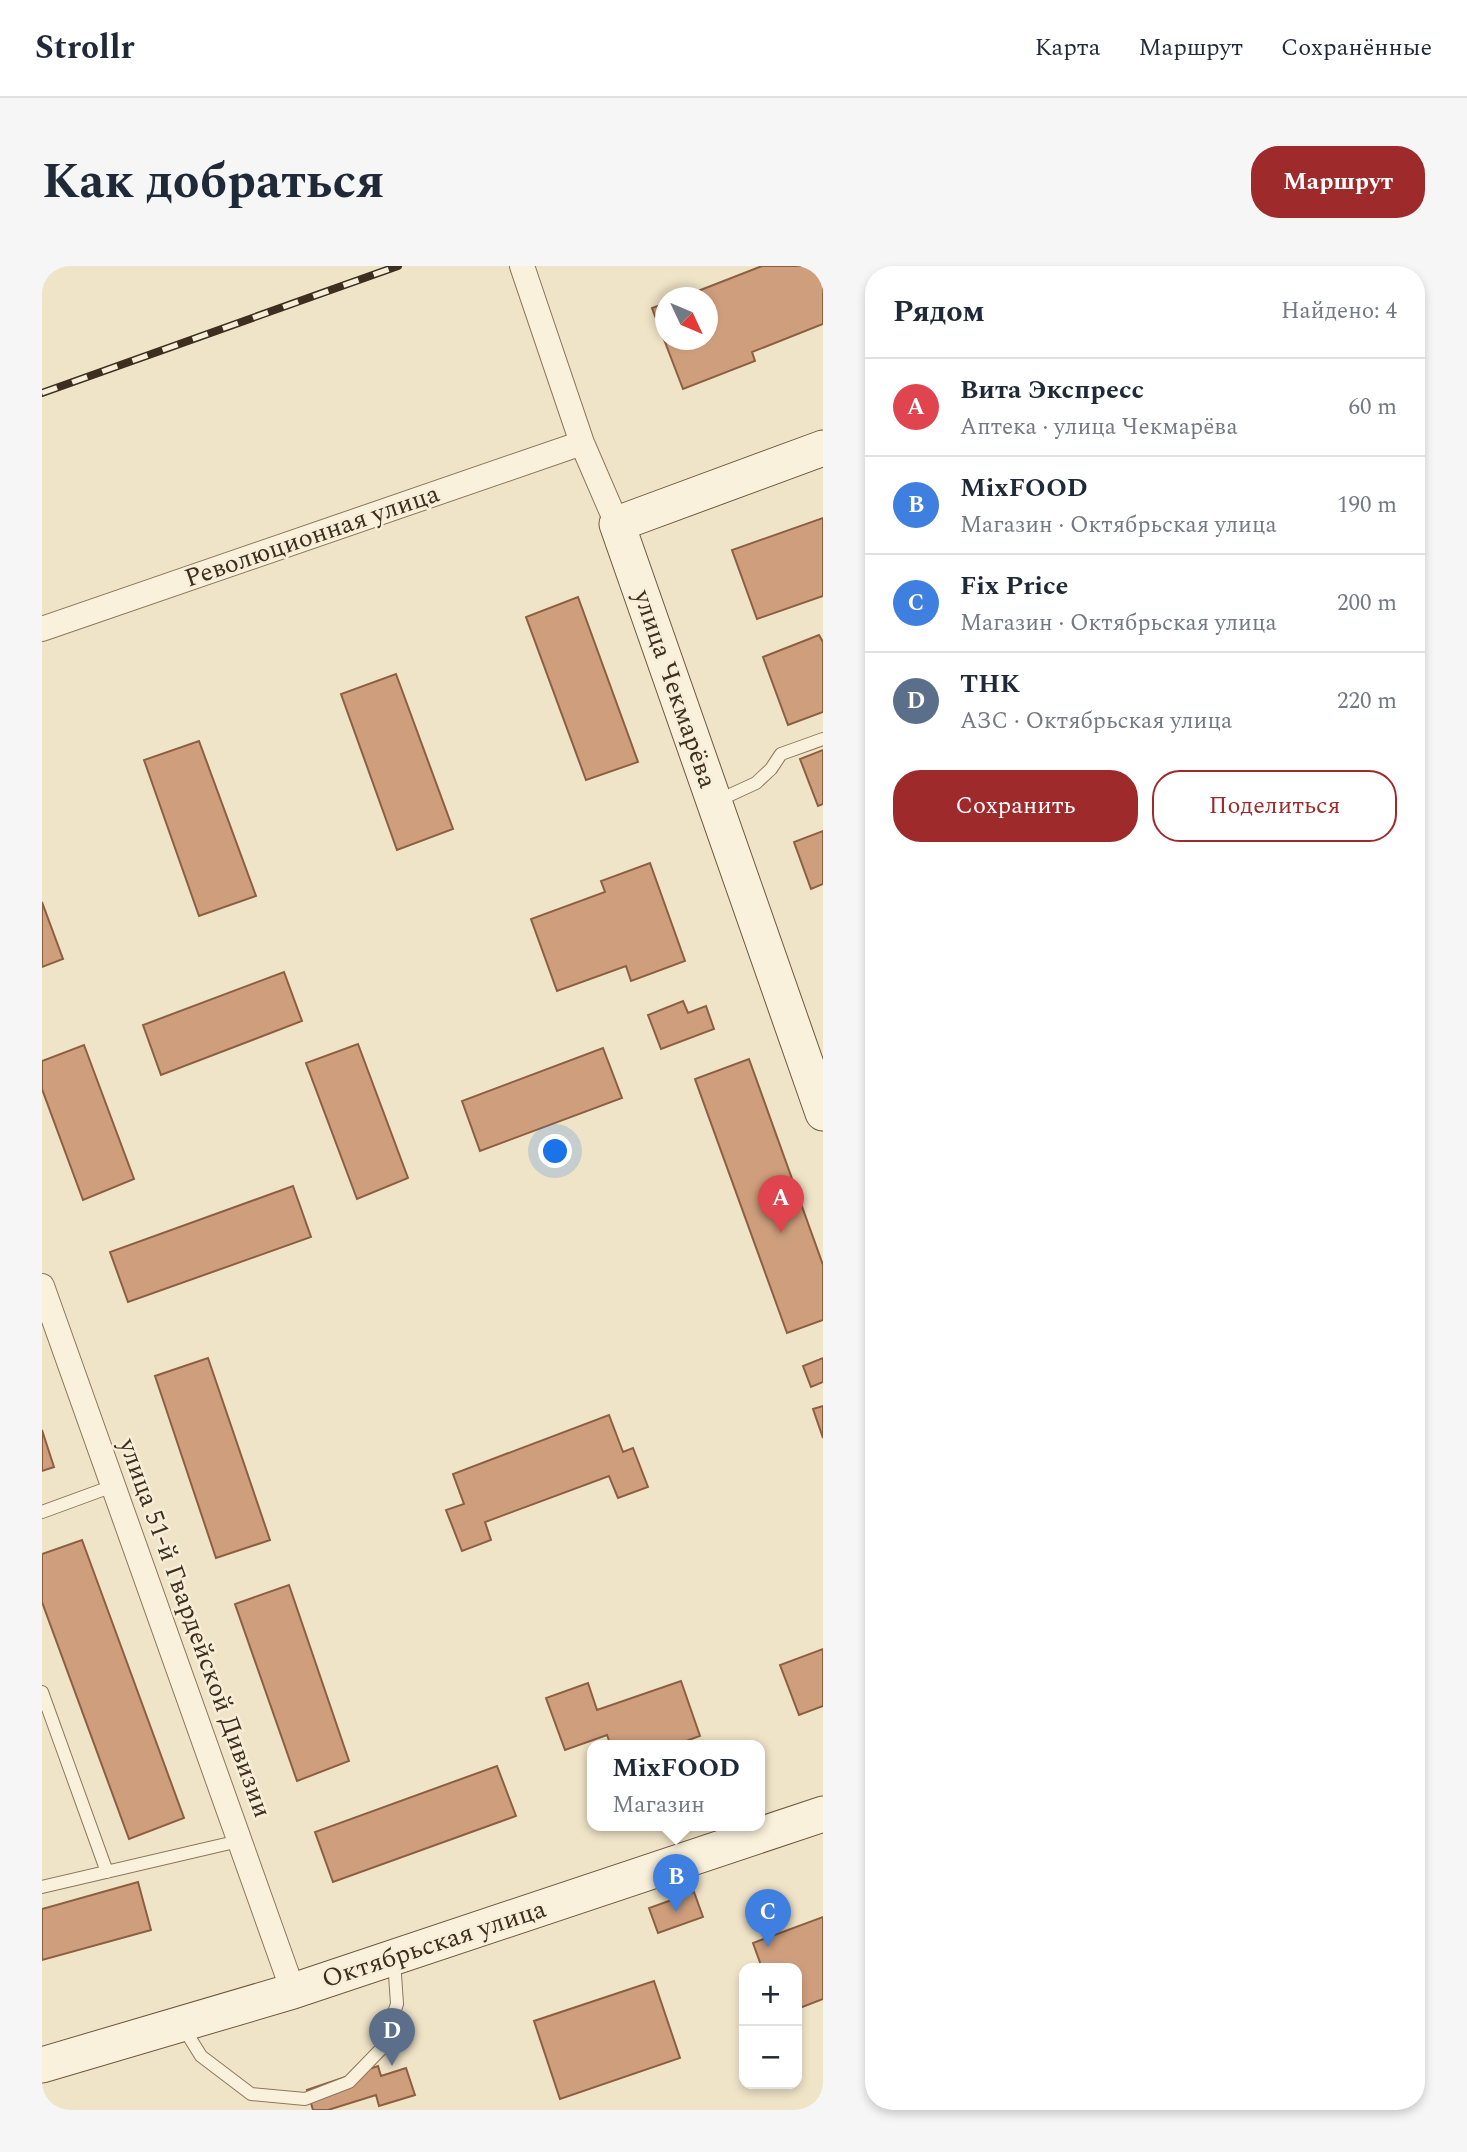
<!DOCTYPE html>
<html lang="ru">
<head>
<meta charset="utf-8">
<style>
	body { margin:0; font-family:Spectral,serif; background:#f6f6f7; color:#1f2937 }
	.controls { position:absolute; right:21px; bottom:21px; display:grid; overflow:hidden; border-radius:14px; box-shadow:0 4px 10px #0003 }
	.controls button { width:63px; height:63px; display:grid; place-items:center; padding:0; border:0; border-bottom:2px solid #e0e1e3; background:#fff; color:#1f2937; font:35px sans-serif }
	.compass { position:absolute; left:613px; top:21px; width:63px; height:63px; border-radius:50%; background:#fff; box-shadow:0 4px 10px #0003; rotate:134deg }
	.you { position:absolute; left:514px; top:886px; width:24px; height:24px; margin:-18px; border:5px solid #fff; border-radius:50%; background:#1a73e8; box-shadow:0 0 0 10px #1a73e833 }
	.badge { display:grid; place-items:center; width:46px; height:46px; border-radius:50%; background:#9e2a2b; color:#fff; font-size:23px; font-weight:700 }
	.pin { position:absolute; translate:-50% -58px; filter:drop-shadow(0 2px 4px #0008) }
	.pin::after { content:''; position:absolute; top:37px; width:24px; height:21px; background:inherit; clip-path:polygon(0 0,100% 0,50% 100%) }
	.popup { position:absolute; left:545px; top:1474px; width:178px; height:91px; box-sizing:border-box; display:grid; place-content:center; border-radius:14px; background:#fff; filter:drop-shadow(0 2px 5px #0005); font-size:23px; white-space:nowrap; color:#747a83 }
	.popup b { font-size:26px; color:#1f2937 }
	.popup::after { content:''; position:absolute; left:50%; top:100%; margin-left:-14px; border:14px solid transparent; border-top-color:#fff }
	.list { margin:0; padding:0; list-style:none }
	h2 { display:flex; justify-content:space-between; align-items:center; height:91px; margin:0; padding:0 28px; font-size:30px }
	h2 small { font-size:23px; font-weight:400; color:#747a83 }
	.list li { display:grid; grid-template-columns:46px 1fr auto; gap:21px; align-items:center; box-sizing:border-box; height:98px; padding:0 28px; border-top:2px solid #e0e1e3 }
	.list b { display:block; font-size:26px; white-space:nowrap }
	.list p { margin:0; font-size:23px; white-space:nowrap; color:#747a83 }
	.list em { font-size:23px; font-style:normal; color:#747a83 }
	.actions { display:flex; gap:14px; padding:21px 28px }
	.actions a { flex:1; padding:16px 0; border:2px solid #9e2a2b; border-radius:28px; text-align:center; font-size:24px; color:#9e2a2b }
	.actions .main { background:#9e2a2b; color:#fff }
	.map { position:relative; flex:none; width:781px; height:1844px; overflow:hidden; border-radius:28px }
	header { display:flex; align-items:center; gap:42px; box-sizing:border-box; height:98px; padding:0 35px; background:#fff; border-bottom:2px solid #e0e1e3 }
	header strong { font-size:33px }
	nav { display:flex; gap:38px; margin-inline-start:auto; font-size:24px }
	.intro { display:flex; align-items:center; justify-content:space-between; box-sizing:border-box; height:168px; padding:0 42px }
	h1 { margin:0; font-size:49px }
	.button { padding:18px 32px; border-radius:28px; background:#9e2a2b; color:#fff; font-size:24px; font-weight:700 }
	main { display:flex; gap:42px; padding:0 42px }
	aside { flex:1; background:#fff; border-radius:28px; box-shadow:0 4px 10px #0003 }
	.map>svg:first-child { display:block }
	.building { fill:#cf9f7d; stroke:#8d5f41; stroke-width:2 }
	.lines { fill:none; stroke-linecap:round; stroke-linejoin:round }
	.lane-casing { stroke:#8d765c; stroke-width:14 }
	.street-casing { stroke:#8d765c; stroke-width:26 }
	.secondary-casing { stroke:#6f573f; stroke-width:37 }
	.lane { stroke:#faf1dc; stroke-width:12 }
	.street { stroke:#faf1dc; stroke-width:24 }
	.secondary { stroke:#faf1dc; stroke-width:35 }
	.rail-casing { stroke:#3d2e20; stroke-width:8 }
	.rail { stroke:#f7eed8; stroke-width:5; stroke-dasharray:16; stroke-linecap:butt }
	.labels { text-anchor:middle; dominant-baseline:central; stroke-width:5; stroke-linejoin:round; paint-order:stroke }
	.street-label { font-size:26px; fill:#3d2e20; stroke:#f7eed8 }
</style>
</head>
<body>
<header>
<strong>Strollr</strong>
<nav><a>Карта</a><a>Маршрут</a><a>Сохранённые</a></nav>
</header>
<div class="intro"><h1>Как добраться</h1><a class="button">Маршрут</a></div>
<main>
<div class="map">
<svg width="781" height="1844" viewBox="0 0 781 1844">
	<rect width="100%" height="100%" fill="#f0e4c8"/>
	<path class="building" d="M 720,0 L 781,0 L 781,58 L 710,86 L 713,95 L 641,123 L 610,42 L 624,37 L 624,74 L 666,74 L 666,32 L 638,32 Z
		M 781,252 L 781,330 L 715,353 L 690,284 Z
		M 536,331 L 596,496 L 544,514 L 484,351 Z
		M 777,369 L 781,376 L 781,446 L 746,459 L 721,391 Z
		M 354,408 L 411,563 L 355,584 L 299,428 Z
		M 157,475 L 214,630 L 157,650 L 102,494 Z
		M 781,484 L 781,538 L 776,540 L 758,493 Z
		M 781,565 L 781,618 L 769,623 L 752,576 Z
		M 608,597 L 643,695 L 589,715 L 584,700 L 515,725 L 489,653 L 563,626 L 559,615 Z
		M 0,636 L 21,693 L 0,701 Z
		M 242,706 L 260,755 L 119,809 L 101,759 Z
		M 641,735 L 646,747 L 664,740 L 672,763 L 619,783 L 606,749 Z
		M 316,778 L 366,912 L 315,933 L 264,797 Z
		M 42,779 L 92,913 L 41,934 L 0,823 L 0,795 Z
		M 561,782 L 580,832 L 438,885 L 420,835 Z
		M 707,793 L 781,999 L 781,1054 L 745,1067 L 653,813 Z
		M 251,920 L 269,971 L 86,1036 L 68,986 Z
		M 166,1092 L 228,1274 L 174,1292 L 113,1110 Z
		M 781,1092 L 781,1116 L 769,1121 L 761,1100 Z
		M 781,1140 L 781,1172 L 771,1143 Z
		M 567,1149 L 581,1186 L 591,1182 L 606,1221 L 576,1232 L 567,1210 L 443,1256 L 449,1274 L 420,1285 L 404,1244 L 422,1238 L 411,1208 Z
		M 0,1164 L 12,1201 L 0,1205 Z
		M 40,1274 L 142,1552 L 87,1573 L 0,1336 L 0,1288 Z
		M 247,1319 L 307,1495 L 255,1515 L 193,1338 Z
		M 781,1383 L 781,1440 L 757,1449 L 738,1399 Z
		M 639,1415 L 658,1470 L 630,1480 L 569,1480 L 565,1469 L 523,1484 L 504,1432 L 546,1417 L 555,1444 Z
		M 455,1500 L 474,1550 L 291,1616 L 273,1566 Z
		M 96,1616 L 109,1664 L 0,1694 L 0,1643 Z
		M 652,1626 L 661,1651 L 616,1667 L 607,1642 Z
		M 781,1651 L 781,1733 L 755,1743 L 755,1702 L 720,1702 L 711,1677 Z
		M 612,1715 L 638,1792 L 518,1833 L 492,1755 Z
		M 336,1800 L 339,1810 L 364,1802 L 373,1829 L 337,1840 L 334,1829 L 286,1844 L 271,1844 L 265,1824 Z"/>
	<g class="lines">
		<defs>
			<path id="lane" d="M 675,535 L 714,517 L 729,503 L 739,488 L 781,473
				M 0,1246 L 71,1220
				M 0,1426 L 65,1606
				M 0,1621 L 197,1575
				M 141,1761 L 159,1790 L 209,1828 L 263,1833 L 307,1816 L 340,1782 L 355,1738 L 352,1694"/>
			<path id="street" d="M 480,0 L 540,177 L 575,258
				M 0,363 L 540,177
				M 0,1020 L 251,1725"/>
			<path id="secondary" d="M 781,182 L 575,258 L 781,847
				M 0,1799 L 251,1725 L 781,1548"/>
		</defs>
		<use href="#lane" class="lane-casing"/>
		<use href="#street" class="street-casing"/>
		<use href="#secondary" class="secondary-casing"/>
		<use href="#lane" class="lane"/>
		<use href="#street" class="street"/>
		<use href="#secondary" class="secondary"/>
		<defs>
			<path id="rail" d="M 0,127 L 356,0"/>
		</defs>
		<use href="#rail" class="rail-casing"/>
		<use href="#rail" class="rail"/>
	</g>
	<g class="labels">
		<g class="street-label">
			<text transform="translate(270 270) rotate(-19)">Революционная улица</text>
			<text transform="translate(633 423) rotate(71)">улица Чекмарёва</text>
			<text transform="translate(153 1362) rotate(70)">улица 51-й Гвардейской Дивизии</text>
			<text transform="translate(392 1678) rotate(-18)">Октябрьская улица</text>
		</g>
	</g>
</svg>
<div class="controls">
<button>+</button>
<button>−</button>
</div>
<svg class="compass" viewBox="-18 -18 36 36"><path d="M0-13l5 13h-10z" fill="#e53935"/><path d="M0 13l5-13h-10z" fill="#747a83"/></svg>
<div class="you"></div>
<div class="pin badge" style="left:739px;top:967px;background:#e0444e">A</div>
<div class="pin badge" style="left:634px;top:1646px;background:#3f7fe0">B</div>
<div class="popup"><b>MixFOOD</b>Магазин</div>
<div class="pin badge" style="left:726px;top:1681px;background:#3f7fe0">C</div>
<div class="pin badge" style="left:350px;top:1800px;background:#5c6f8a">D</div>
</div>
<aside>
<h2>Рядом<small>Найдено: 4</small></h2>
<ul class="list">
<li><span class="badge" style="background:#e0444e">A</span><div><b>Вита Экспресс</b><p>Аптека · улица Чекмарёва</p></div><em>60 m</em></li>
<li><span class="badge" style="background:#3f7fe0">B</span><div><b>MixFOOD</b><p>Магазин · Октябрьская улица</p></div><em>190 m</em></li>
<li><span class="badge" style="background:#3f7fe0">C</span><div><b>Fix Price</b><p>Магазин · Октябрьская улица</p></div><em>200 m</em></li>
<li><span class="badge" style="background:#5c6f8a">D</span><div><b>THK</b><p>АЗС · Октябрьская улица</p></div><em>220 m</em></li>
</ul>
<div class="actions"><a class="main">Сохранить</a><a>Поделиться</a></div>
</aside>
</main>
</body>
</html>
